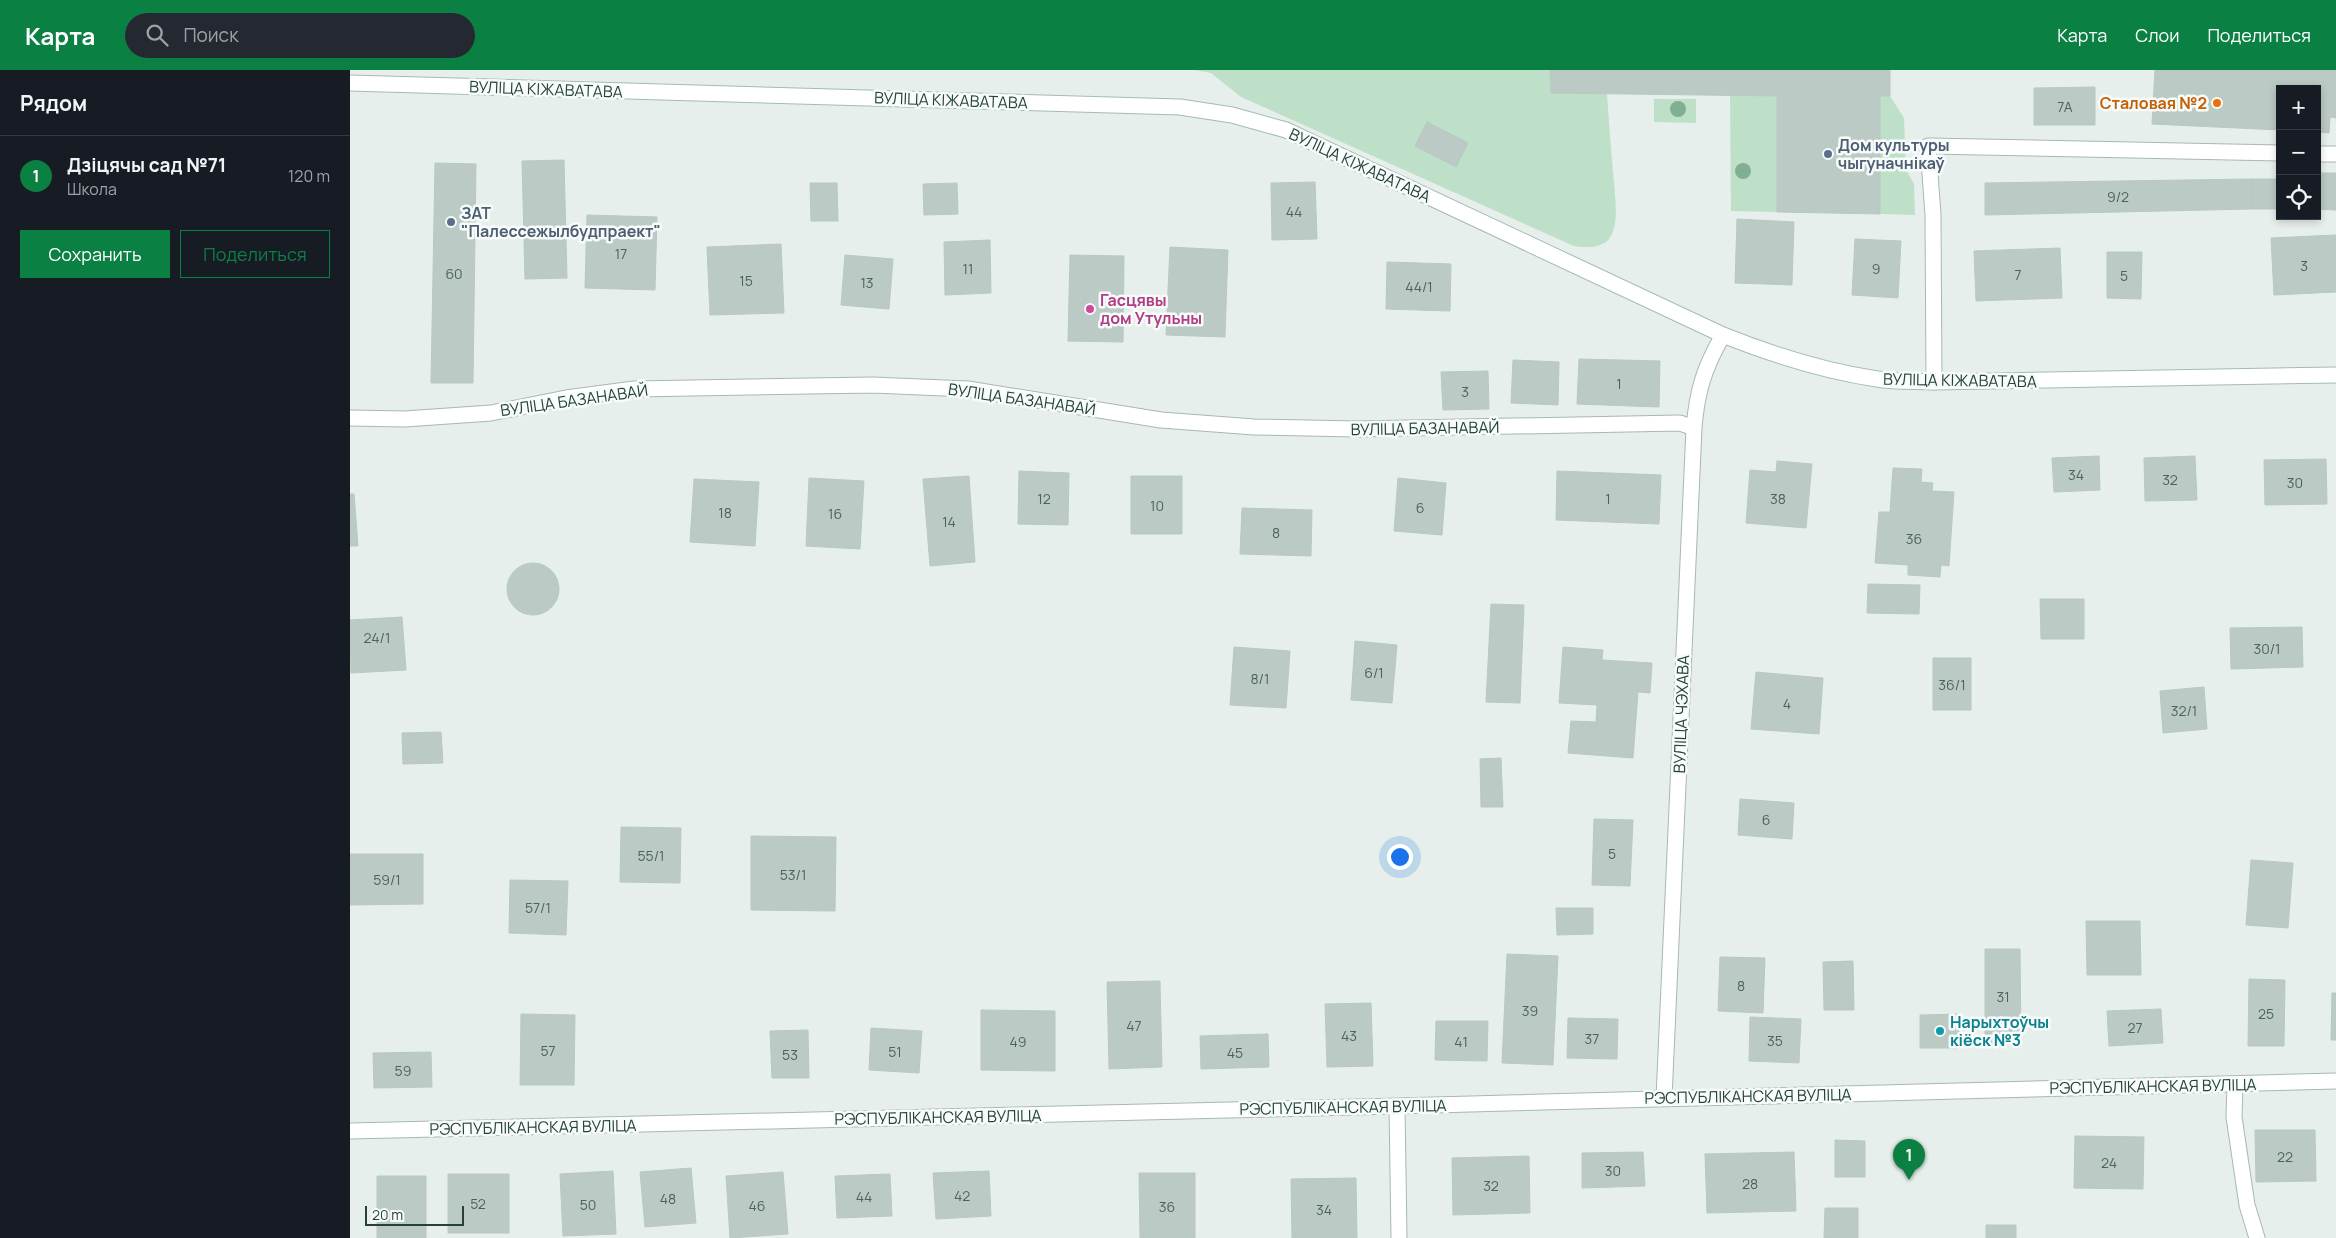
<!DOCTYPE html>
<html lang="ru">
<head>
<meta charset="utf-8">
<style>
	body { margin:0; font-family:Manrope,sans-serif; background:#242831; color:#f1f3f6 }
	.controls { position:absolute; right:15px; top:15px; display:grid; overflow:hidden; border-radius:0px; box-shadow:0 2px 8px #0003 }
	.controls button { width:45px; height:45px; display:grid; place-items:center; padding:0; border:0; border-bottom:1px solid #363941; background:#171b24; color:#f1f3f6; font:25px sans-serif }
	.scale { position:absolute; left:15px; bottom:12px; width:99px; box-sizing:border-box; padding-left:5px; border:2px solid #24423a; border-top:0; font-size:14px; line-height:18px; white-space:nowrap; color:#24423a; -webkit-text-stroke:4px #f7fbf9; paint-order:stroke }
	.you { position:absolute; left:1049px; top:786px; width:18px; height:18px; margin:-12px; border:4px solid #fff; border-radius:50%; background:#1a73e8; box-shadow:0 0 0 8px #1a73e833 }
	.badge { display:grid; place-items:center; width:32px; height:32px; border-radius:50%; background:#0b8043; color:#fff; font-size:16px; font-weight:700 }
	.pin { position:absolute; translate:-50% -41px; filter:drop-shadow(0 1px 2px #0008) }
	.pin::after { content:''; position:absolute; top:26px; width:18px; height:15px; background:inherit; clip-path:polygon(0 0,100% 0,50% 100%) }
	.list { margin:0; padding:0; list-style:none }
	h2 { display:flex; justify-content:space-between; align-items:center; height:65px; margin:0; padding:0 20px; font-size:21px }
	h2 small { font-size:16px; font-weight:400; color:#9ea1a6 }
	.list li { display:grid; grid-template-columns:32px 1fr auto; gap:15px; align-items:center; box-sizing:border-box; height:80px; padding:0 20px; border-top:1px solid #363941 }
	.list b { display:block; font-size:19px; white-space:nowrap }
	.list p { margin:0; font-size:16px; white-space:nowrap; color:#9ea1a6 }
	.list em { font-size:16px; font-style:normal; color:#9ea1a6 }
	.actions { display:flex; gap:10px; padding:15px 20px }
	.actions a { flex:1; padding:11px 0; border:1px solid #0b8043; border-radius:0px; text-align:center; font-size:18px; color:#0b8043 }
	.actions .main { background:#0b8043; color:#fff }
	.icon { flex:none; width:28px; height:28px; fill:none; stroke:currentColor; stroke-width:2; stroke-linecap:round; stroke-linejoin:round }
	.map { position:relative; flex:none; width:1986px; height:1168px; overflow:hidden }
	header { display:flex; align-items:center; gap:30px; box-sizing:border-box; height:70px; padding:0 25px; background:#0b8043; color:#fff }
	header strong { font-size:24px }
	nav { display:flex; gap:28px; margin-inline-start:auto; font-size:18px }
	.search { width:350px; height:45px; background:#242831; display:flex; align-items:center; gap:12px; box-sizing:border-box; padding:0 18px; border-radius:28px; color:#9ea1a6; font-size:19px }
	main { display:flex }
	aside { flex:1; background:#171b24 }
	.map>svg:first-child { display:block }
	.green { fill:#bfe0c8 }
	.building { fill:#bbcac4; stroke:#b8c9c2 }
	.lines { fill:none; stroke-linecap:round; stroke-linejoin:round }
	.lane-casing { stroke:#a8b8b2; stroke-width:17 }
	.street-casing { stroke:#a8b8b2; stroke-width:17 }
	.secondary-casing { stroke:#a4bbb3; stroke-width:17 }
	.lane { stroke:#fff; stroke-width:15 }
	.street { stroke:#fff; stroke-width:15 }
	.secondary { stroke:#fff; stroke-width:15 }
	.tree { fill:#80af93 }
	.food-dot { fill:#e8710a; stroke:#f7fbf9; stroke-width:2 }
	.service-dot { fill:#5c6f8a; stroke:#f7fbf9; stroke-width:2 }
	.hotel-dot { fill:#d1479c; stroke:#f7fbf9; stroke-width:2 }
	.culture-dot { fill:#0f9aa8; stroke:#f7fbf9; stroke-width:2 }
	.labels { text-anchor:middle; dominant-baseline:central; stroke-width:5; stroke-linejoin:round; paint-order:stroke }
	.number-label { font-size:14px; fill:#4a645c }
	.street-label { font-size:16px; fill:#24423a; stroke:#f7fbf9 }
	.food-label { font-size:16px; font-weight:bold; fill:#c56008; stroke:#f7fbf9; text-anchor:end }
	.service-label { font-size:16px; font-weight:bold; fill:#4e5e75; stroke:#f7fbf9; text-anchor:start }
	.hotel-label { font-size:16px; font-weight:bold; fill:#b23c85; stroke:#f7fbf9; text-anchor:start }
	.culture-label { font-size:16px; font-weight:bold; fill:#0d838f; stroke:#f7fbf9; text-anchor:start }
</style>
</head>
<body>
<header>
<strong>Карта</strong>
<div class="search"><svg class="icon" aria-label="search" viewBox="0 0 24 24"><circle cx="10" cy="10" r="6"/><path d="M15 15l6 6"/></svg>Поиск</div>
<nav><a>Карта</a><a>Слои</a><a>Поделиться</a></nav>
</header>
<main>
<aside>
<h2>Рядом<small></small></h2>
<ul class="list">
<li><span class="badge">1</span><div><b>Дзіцячы сад №71</b><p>Школа</p></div><em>120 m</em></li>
</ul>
<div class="actions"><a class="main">Сохранить</a><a>Поделиться</a></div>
</aside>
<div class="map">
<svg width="1986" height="1168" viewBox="0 0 1986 1168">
	<rect width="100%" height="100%" fill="#e6efeb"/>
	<path class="green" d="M 845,0 L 1200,0 L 1201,23 L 1257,24 C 1259,53 1261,82 1264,112 C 1265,127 1268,147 1263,161 C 1258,179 1238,178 1224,176 L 891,27 L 861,3 Z
		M 1380,25 L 1427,26 L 1427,142 L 1381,141 Z
		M 1530,26 L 1540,26 L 1554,48 L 1556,100 L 1564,114 L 1565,145 L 1530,144 Z
		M 1304,29 L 1346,29 L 1346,53 L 1304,52 Z"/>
	<path class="building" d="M 1200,0 L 1540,0 L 1540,26 L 1530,26 L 1530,144 L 1427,142 L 1427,26 L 1201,23 Z
		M 1805,0 L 1986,0 L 1986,48 L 1980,47 L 1979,63 L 1967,62 L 1967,19 L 1930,19 L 1930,60 L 1802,54 Z
		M 1745,17 L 1745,55 L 1684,55 L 1684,18 Z
		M 1077,52 L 1118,73 L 1106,97 L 1065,76 Z
		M 214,90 L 217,208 L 175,209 L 172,91 Z
		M 85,93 L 126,94 L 123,313 L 81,313 Z
		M 1967,103 L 1986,103 L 1986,140 L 1967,139 Z
		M 1902,109 L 1930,109 L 1930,139 L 1901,139 Z
		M 1902,109 L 1901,139 L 1635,145 L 1635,113 Z
		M 965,112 L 967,169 L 922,170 L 921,113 Z
		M 460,113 L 487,113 L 488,151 L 461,151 Z
		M 607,113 L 608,144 L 574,145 L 573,114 Z
		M 237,145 L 307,147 L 305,220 L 235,218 Z
		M 1387,149 L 1444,152 L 1442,215 L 1385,213 Z
		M 1986,165 L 1986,222 L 1924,225 L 1921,168 Z
		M 1505,169 L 1551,171 L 1548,228 L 1502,225 Z
		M 640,170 L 641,223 L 595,225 L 594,172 Z
		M 431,174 L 434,243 L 360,245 L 357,177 Z
		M 820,177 L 878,180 L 875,267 L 816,265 Z
		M 1710,178 L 1712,228 L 1626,231 L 1624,181 Z
		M 1757,182 L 1792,182 L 1791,229 L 1757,228 Z
		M 495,185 L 543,189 L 539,239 L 491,235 Z
		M 720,185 L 774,186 L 773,272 L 718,271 Z
		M 1037,192 L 1101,194 L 1100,241 L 1036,239 Z
		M 1229,289 L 1310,291 L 1309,337 L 1227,334 Z
		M 1163,290 L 1209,292 L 1208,335 L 1161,333 Z
		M 1138,301 L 1139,339 L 1093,340 L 1091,302 Z
		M 1749,386 L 1750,420 L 1704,422 L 1702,388 Z
		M 1845,386 L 1847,430 L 1795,431 L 1794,388 Z
		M 1976,389 L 1977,434 L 1915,435 L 1914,390 Z
		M 1427,391 L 1462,394 L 1456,458 L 1396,453 L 1400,400 L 1426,402 Z
		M 1543,398 L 1572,399 L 1571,412 L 1583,413 L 1582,421 L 1604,422 L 1599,496 L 1591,495 L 1590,507 L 1558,505 L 1558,495 L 1525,493 L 1529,442 L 1540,442 Z
		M 669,401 L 719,403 L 718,455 L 668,454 Z
		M 1207,401 L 1311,405 L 1309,454 L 1206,450 Z
		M 619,406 L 625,492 L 580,496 L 573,409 Z
		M 781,406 L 832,406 L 832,464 L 781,464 Z
		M 459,408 L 514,411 L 510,479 L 456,476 Z
		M 1048,408 L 1096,413 L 1092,465 L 1044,461 Z
		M 344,409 L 409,412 L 405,476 L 340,472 Z
		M 0,424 L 4,424 L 8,476 L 0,476 Z
		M 892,438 L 962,440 L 961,486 L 890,484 Z
		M157 519a26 26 0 1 1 52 0a26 26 0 1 1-52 0Z
		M 1518,514 L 1570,515 L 1569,544 L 1517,543 Z
		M 1690,529 L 1734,529 L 1734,569 L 1691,569 Z
		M 1141,534 L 1174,535 L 1170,633 L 1136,632 Z
		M 52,547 L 56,600 L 1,603 L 0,550 Z
		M 1952,557 L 1953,597 L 1881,599 L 1880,558 Z
		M 1005,571 L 1047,575 L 1042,633 L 1001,630 Z
		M 884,577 L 940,581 L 936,638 L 880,635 Z
		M 1213,577 L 1253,580 L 1252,590 L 1302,593 L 1300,623 L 1288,622 L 1283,688 L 1218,683 L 1221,651 L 1246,652 L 1247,635 L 1209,633 Z
		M 1583,588 L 1621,588 L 1621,640 L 1583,640 Z
		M 1406,602 L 1473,608 L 1469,664 L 1401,659 Z
		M 1854,617 L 1857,659 L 1813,663 L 1810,621 Z
		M 91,662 L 93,693 L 53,694 L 52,663 Z
		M 1151,688 L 1153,737 L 1131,737 L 1130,689 Z
		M 1390,729 L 1444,733 L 1442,769 L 1388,765 Z
		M 1244,749 L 1283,750 L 1280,816 L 1242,815 Z
		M 271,757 L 331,758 L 330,813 L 270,812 Z
		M 401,766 L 486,767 L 485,841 L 401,840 Z
		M 0,784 L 73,784 L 73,834 L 0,835 Z
		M 1901,790 L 1943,793 L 1938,858 L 1896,855 Z
		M 160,810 L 218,811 L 216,865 L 159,863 Z
		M 1206,838 L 1243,838 L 1243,864 L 1207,865 Z
		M 1736,851 L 1790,851 L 1791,905 L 1737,905 Z
		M 1635,879 L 1670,879 L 1671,974 L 1635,973 Z
		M 1157,884 L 1208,886 L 1203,995 L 1152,993 Z
		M 1370,887 L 1415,888 L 1413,943 L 1368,941 Z
		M 1503,891 L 1504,940 L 1474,940 L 1473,892 Z
		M 1899,909 L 1935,910 L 1934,976 L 1898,976 Z
		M 810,911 L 812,997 L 759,999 L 757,912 Z
		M 1982,923 L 1986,923 L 1986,970 L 1981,970 Z
		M 1021,933 L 1023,996 L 977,997 L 975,934 Z
		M 1811,939 L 1813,973 L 1759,976 L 1757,941 Z
		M 631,940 L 705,941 L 705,1001 L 631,1000 Z
		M 171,944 L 225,945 L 224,1015 L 170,1015 Z
		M 1609,944 L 1610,978 L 1570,978 L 1570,945 Z
		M 1400,947 L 1451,949 L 1449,993 L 1399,991 Z
		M 1218,948 L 1268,949 L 1267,989 L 1217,988 Z
		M 1086,951 L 1138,951 L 1137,991 L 1085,990 Z
		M 521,958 L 572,961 L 569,1003 L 519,1000 Z
		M 458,960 L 459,1008 L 422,1008 L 420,961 Z
		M 918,964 L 919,997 L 851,999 L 850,966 Z
		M 81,982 L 82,1017 L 24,1018 L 23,983 Z
		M 1905,1060 L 1965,1060 L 1966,1111 L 1906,1112 Z
		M 1725,1066 L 1794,1067 L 1793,1119 L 1724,1118 Z
		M 1485,1070 L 1515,1071 L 1515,1107 L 1485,1107 Z
		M 1293,1082 L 1295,1116 L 1232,1118 L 1232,1083 Z
		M 1444,1082 L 1446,1141 L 1357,1143 L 1355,1084 Z
		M 1179,1086 L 1180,1143 L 1103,1145 L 1102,1088 Z
		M 341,1098 L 346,1153 L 295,1157 L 290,1102 Z
		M 263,1101 L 266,1164 L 213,1166 L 210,1104 Z
		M 639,1101 L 641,1146 L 586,1149 L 583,1103 Z
		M 433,1102 L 438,1164 L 380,1168 L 376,1106 Z
		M 789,1103 L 845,1103 L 845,1168 L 790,1168 Z
		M 98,1104 L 159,1104 L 159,1163 L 98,1163 Z
		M 540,1104 L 542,1146 L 487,1148 L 485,1106 Z
		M 27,1106 L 76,1106 L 76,1168 L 27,1168 Z
		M 1006,1108 L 1007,1168 L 942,1168 L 941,1109 Z
		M 1475,1138 L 1508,1138 L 1508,1168 L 1474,1168 Z
		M 1636,1155 L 1666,1155 L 1666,1168 L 1636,1168 Z"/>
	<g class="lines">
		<defs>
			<path id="lane" d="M 1967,84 L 1986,84
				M 1584,312 L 1583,145 L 1578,76 L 1930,83
				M 1885,1014 L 1884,1047 L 1897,1135 L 1907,1168"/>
			<path id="street" d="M 0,348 L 55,349 L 141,343 L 216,328 L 284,319 L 523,315 L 618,319 L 811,350 L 904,357 L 1006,359 L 1330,353 L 1344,358
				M 1314,1028 L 1344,358 C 1347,321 1354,298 1373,265
				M 1047,1036 L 1049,1168
				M 0,1061 L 1047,1036 L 1986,1011"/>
			<path id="secondary" d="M 0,13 L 830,37 L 882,45 L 936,60 L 1373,265 C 1423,285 1473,301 1527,309 C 1545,312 1565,311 1584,312 L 1986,305"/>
		</defs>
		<use href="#lane" class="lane-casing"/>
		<use href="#street" class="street-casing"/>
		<use href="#secondary" class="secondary-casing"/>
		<use href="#lane" class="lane"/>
		<use href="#street" class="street"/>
		<use href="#secondary" class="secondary"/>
	</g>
	<g class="tree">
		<circle cx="1328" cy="39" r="8"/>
		<circle cx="1393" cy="101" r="8"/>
	</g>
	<circle class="food-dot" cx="1867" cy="33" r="5"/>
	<g class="service-dot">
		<circle cx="1478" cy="84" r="5"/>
		<circle cx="101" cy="152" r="5"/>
	</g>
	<circle class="hotel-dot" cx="740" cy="239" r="5"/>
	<circle class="culture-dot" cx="1590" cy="961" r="5"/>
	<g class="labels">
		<g class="number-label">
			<text x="1715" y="36">7А</text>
			<text x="1768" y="126">9/2</text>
			<text x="944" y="141">44</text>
			<text x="271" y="183">17</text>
			<text x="1954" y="195">3</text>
			<text x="618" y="198">11</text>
			<text x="1526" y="198">9</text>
			<text x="104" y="203">60</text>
			<text x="1668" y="204">7</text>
			<text x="1774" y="205">5</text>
			<text x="396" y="210">15</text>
			<text x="517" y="212">13</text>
			<text x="1069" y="216">44/1</text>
			<text x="1269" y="313">1</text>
			<text x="1115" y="321">3</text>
			<text x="1726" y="404">34</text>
			<text x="1820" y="409">32</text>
			<text x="1945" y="412">30</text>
			<text x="694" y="428">12</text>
			<text x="1258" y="428">1</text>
			<text x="1428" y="428">38</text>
			<text x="807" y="435">10</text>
			<text x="1070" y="437">6</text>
			<text x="375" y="442">18</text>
			<text x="485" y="443">16</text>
			<text x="599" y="451">14</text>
			<text x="926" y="462">8</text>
			<text x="1564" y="468">36</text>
			<text x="27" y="567">24/1</text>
			<text x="1917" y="578">30/1</text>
			<text x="1024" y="602">6/1</text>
			<text x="910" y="608">8/1</text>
			<text x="1602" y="614">36/1</text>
			<text x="1437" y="633">4</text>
			<text x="1834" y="640">32/1</text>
			<text x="1416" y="749">6</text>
			<text x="1262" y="783">5</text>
			<text x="301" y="785">55/1</text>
			<text x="443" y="804">53/1</text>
			<text x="37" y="809">59/1</text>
			<text x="188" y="837">57/1</text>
			<text x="1391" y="915">8</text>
			<text x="1653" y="926">31</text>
			<text x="1180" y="940">39</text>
			<text x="1916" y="943">25</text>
			<text x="784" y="955">47</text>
			<text x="1785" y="957">27</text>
			<text x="999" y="965">43</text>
			<text x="1242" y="968">37</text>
			<text x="1425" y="970">35</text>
			<text x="668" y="971">49</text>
			<text x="1111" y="971">41</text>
			<text x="198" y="980">57</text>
			<text x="545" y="981">51</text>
			<text x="885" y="982">45</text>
			<text x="440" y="984">53</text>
			<text x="53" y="1000">59</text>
			<text x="1935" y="1086">22</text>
			<text x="1759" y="1092">24</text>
			<text x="1263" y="1100">30</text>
			<text x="1400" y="1113">28</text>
			<text x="1141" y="1115">32</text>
			<text x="612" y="1125">42</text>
			<text x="514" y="1126">44</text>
			<text x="318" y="1128">48</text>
			<text x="128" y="1133">52</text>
			<text x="238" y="1134">50</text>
			<text x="407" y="1135">46</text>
			<text x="817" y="1136">36</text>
			<text x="974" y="1139">34</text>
		</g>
		<g class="street-label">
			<text transform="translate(196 19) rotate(2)">ВУЛІЦА КІЖАВАТАВА</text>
			<text transform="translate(601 30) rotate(2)">ВУЛІЦА КІЖАВАТАВА</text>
			<text transform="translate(1010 95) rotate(25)">ВУЛІЦА КІЖАВАТАВА</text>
			<text transform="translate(1610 310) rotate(1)">ВУЛІЦА КІЖАВАТАВА</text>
			<text transform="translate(672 329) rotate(8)">ВУЛІЦА БАЗАНАВАЙ</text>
			<text transform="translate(224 330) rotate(-8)">ВУЛІЦА БАЗАНАВАЙ</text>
			<text transform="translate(1075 358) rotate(-1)">ВУЛІЦА БАЗАНАВАЙ</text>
			<text transform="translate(1331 644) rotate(-88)">ВУЛІЦА ЧЭХАВА</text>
			<text transform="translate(1803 1016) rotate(-1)">РЭСПУБЛІКАНСКАЯ ВУЛІЦА</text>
			<text transform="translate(1398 1026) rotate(-1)">РЭСПУБЛІКАНСКАЯ ВУЛІЦА</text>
			<text transform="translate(993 1037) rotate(-1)">РЭСПУБЛІКАНСКАЯ ВУЛІЦА</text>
			<text transform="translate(588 1047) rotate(-1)">РЭСПУБЛІКАНСКАЯ ВУЛІЦА</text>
			<text transform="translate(183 1057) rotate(-1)">РЭСПУБЛІКАНСКАЯ ВУЛІЦА</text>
		</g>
		<g class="food-label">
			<text x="1857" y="33">Сталовая №2</text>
		</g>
		<g class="service-label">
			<text x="1488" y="75">Дом культуры<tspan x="1488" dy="18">чыгуначнікаў</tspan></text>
			<text x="111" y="143">ЗАТ<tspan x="111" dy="18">"Палессежылбудпраект"</tspan></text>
		</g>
		<g class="hotel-label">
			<text x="750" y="230">Гасцявы<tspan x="750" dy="18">дом Утульны</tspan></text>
		</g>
		<g class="culture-label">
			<text x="1600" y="952">Нарыхтоўчы<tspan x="1600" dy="18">кіёск №3</tspan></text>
		</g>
	</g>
</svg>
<div class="controls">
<button>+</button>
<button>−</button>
<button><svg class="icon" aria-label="locate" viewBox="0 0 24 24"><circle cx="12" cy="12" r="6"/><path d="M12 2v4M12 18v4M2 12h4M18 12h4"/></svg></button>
</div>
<div class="scale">20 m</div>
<div class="you"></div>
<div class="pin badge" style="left:1559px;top:1110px">1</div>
</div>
</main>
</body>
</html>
